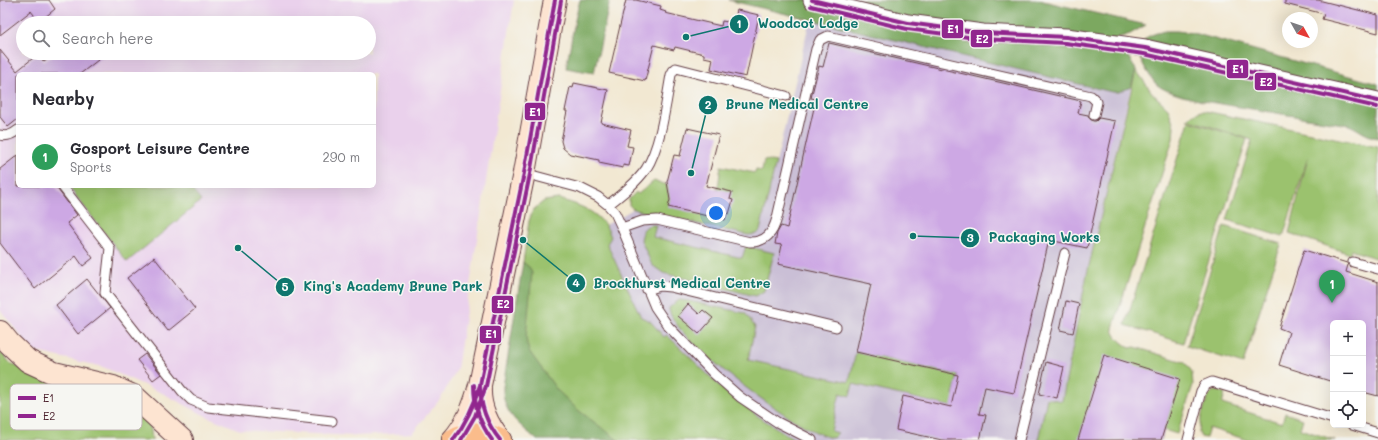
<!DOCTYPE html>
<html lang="en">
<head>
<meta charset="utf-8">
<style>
	body { margin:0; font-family:Mali,sans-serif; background:#f2f2f3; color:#2b2b33 }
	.controls { position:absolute; right:12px; bottom:12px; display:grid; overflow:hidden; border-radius:6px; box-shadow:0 4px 16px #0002 }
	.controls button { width:36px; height:36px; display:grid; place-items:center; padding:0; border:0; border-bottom:1px solid #e1e1e2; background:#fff; color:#2b2b33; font:20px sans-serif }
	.compass { position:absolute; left:1282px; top:12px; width:36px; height:36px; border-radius:50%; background:#fff; box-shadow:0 4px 16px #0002; rotate:130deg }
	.you { position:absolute; left:716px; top:213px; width:14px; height:14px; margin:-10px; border:3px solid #fff; border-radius:50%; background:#1a73e8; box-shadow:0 0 0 6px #1a73e833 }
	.badge { display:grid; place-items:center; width:26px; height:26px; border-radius:50%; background:#1f6fb2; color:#fff; font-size:13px; font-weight:700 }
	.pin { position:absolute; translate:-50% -33px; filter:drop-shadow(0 1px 2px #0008) }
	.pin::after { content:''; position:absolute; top:21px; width:14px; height:12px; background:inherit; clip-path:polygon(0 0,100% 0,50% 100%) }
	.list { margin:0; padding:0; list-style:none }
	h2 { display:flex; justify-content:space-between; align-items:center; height:52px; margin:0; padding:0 16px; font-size:17px }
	h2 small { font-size:13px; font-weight:400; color:#7c7c81 }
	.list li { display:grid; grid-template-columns:26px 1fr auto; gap:12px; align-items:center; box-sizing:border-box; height:64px; padding:0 16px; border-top:1px solid #e1e1e2 }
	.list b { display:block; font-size:15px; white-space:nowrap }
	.list p { margin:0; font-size:13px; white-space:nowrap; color:#7c7c81 }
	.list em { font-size:13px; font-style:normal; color:#7c7c81 }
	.icon { flex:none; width:22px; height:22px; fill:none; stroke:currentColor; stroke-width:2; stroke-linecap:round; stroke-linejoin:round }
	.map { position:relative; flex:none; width:1378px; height:440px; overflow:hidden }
	.search { position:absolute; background:#fff; box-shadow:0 4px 16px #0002; left:16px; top:16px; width:360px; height:44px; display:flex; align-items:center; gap:10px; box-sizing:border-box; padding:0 14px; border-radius:22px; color:#7c7c81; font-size:15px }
	.panel { position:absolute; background:#fff; box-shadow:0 4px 16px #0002; left:16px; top:72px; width:360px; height:116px; border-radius:6px }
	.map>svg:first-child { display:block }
	.built { fill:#ead1ec; fill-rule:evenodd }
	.industrial { fill:#cabfd6 }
	.green { fill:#9bc26e; stroke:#72704c }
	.forest { fill:#7ca861; stroke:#636446 }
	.building { fill:#cda8e4 }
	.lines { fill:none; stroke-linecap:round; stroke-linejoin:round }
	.lane-casing { stroke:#633d44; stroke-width:11 }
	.street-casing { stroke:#633d44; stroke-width:19 }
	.secondary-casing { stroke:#633d44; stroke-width:24 }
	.primary-casing { stroke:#633d44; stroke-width:24 }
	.lane { stroke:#fff; stroke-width:9 }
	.street { stroke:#fff; stroke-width:17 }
	.secondary { stroke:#fde4d1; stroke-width:22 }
	.primary { stroke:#fabc8b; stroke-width:22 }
	.bus-1-casing { stroke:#f6f6f2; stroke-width:7 }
	.bus-2-casing { stroke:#f6f6f2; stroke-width:7 }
	.bus-1 { stroke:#91268e; stroke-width:4 }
	.bus-2 { stroke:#91268e; stroke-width:4 }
	.key { fill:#f6f6f2; stroke:#c2b6b6; stroke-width:1 }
	.key-label { font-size:11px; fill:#4a1f2b }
	.leader { fill:none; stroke:#0f766e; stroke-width:1.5 }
	.callout-dot { fill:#0f766e; stroke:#f6f6f2; stroke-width:1.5 }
	.mark-label { font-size:12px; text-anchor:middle; font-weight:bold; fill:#fff }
	.callout-label { font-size:13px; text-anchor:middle; font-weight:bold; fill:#0f766e; stroke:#f6f6f2; stroke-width:3; stroke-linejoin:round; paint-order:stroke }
	.line-badge { stroke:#f6f6f2; stroke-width:1.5 }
	.badge-label { font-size:11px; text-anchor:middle; font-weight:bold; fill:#fff }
</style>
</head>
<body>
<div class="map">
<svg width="1378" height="440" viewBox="0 0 1378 440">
	<rect width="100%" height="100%" fill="#f6f6f2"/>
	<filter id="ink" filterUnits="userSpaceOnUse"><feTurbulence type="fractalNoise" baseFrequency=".025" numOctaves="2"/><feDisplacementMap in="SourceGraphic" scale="8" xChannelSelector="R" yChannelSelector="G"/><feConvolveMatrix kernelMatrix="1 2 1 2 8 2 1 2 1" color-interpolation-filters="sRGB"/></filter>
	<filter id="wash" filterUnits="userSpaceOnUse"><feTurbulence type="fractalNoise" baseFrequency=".012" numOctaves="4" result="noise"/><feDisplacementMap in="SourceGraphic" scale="16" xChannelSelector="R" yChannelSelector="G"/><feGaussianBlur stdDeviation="0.9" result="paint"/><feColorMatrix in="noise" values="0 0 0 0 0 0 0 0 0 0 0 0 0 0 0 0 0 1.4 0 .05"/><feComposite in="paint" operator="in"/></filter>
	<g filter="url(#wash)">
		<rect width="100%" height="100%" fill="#f2e8d2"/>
		<path class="built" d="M 0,0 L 514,0 L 457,369 L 441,398 L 412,433 L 355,436 L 240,430 L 206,416 L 162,393 L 103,367 L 33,351 L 0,310 ZM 23,23 L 369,23 L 369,53 L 23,53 ZM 18,74 L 374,74 L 374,186 L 18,186 Z"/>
		<path class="industrial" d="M 810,19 L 1112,92 L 1119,92 L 1131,87 L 1087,274 L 1062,401 L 1047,399 L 1038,440 L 796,440 L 759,417 L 728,394 L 667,335 L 664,337 L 650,321 L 641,317 L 607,244 L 606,225 L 633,209 L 748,235 L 757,234 L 760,231 Z"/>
		<path class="green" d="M 1136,70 L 1153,94 L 1168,108 L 1174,126 L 1173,139 L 1113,328 C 1114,337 1122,343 1130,348 L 1135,347 L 1184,362 L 1188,366 L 1192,372 L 1193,385 L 1177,434 L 1164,430 L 1161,440 L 1038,440 L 1047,398 L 1062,401 L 1087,274 Z
			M 1201,111 L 1205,111 L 1378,147 L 1378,259 L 1351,250 L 1350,254 L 1289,233 L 1308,157 L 1283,237 L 1227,220 L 1252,140 L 1190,120 L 1187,120 L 1192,115 Z
			M 1189,121 L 1247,139 L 1183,343 L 1125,325 Z
			M 764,160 L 776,162 L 760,231 L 757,234 L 748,235 L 644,212 L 633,209 L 629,205 L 629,199 L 636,192 L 638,194 L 654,181 L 678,188 L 717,189 C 720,182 719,174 721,166 L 755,173 L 756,170 L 762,171 Z
			M 68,186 L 189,186 L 201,201 L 127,262 Z
			M 558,199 C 581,205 603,213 611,237 L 607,244 L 641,317 L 650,321 L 664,337 L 667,335 L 728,394 L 759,417 L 796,440 L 611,440 L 553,391 L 522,347 L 523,262 L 529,221 L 533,210 L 544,201 Z
			M 650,225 L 656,225 L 653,237 L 742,258 L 746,246 L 774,253 L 764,291 L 756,296 L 751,295 L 663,273 L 652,265 L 641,240 L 643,230 L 646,227 Z
			M 1224,226 L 1281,244 L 1243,364 L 1187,346 Z
			M 679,300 L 688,301 L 745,313 L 755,327 L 748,360 L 849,382 L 856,352 L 958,375 L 953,395 L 959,396 L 957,408 L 853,384 L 850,396 L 840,393 L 831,431 L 838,433 L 833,438 C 803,435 669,337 669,308 Z
			M 0,350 L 10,363 L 22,369 L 126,399 L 149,423 L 151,430 L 152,440 L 0,440 Z
			M 1213,391 L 1219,391 L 1225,393 L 1222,404 L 1282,423 L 1285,413 L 1303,419 L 1300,429 L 1335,440 L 1248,440 L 1209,428 L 1206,438 L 1201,437 L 1199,433 C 1199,423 1206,396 1213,391 Z"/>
		<path class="forest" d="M 580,0 L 610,0 L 594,73 L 566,68 L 576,15 Z
			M 728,0 L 1039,0 L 1146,25 L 1130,34 L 1114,39 C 1122,49 1131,59 1136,70 L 1131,87 L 1119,92 L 1112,92 Z
			M 1165,31 L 1177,31 L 1193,33 L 1378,84 L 1378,138 C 1367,137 1359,129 1349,125 L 1203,101 C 1190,98 1166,93 1156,84 C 1149,76 1143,64 1138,55 C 1142,37 1148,35 1165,31 Z
			M 523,262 L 530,268 L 532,273 L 526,337 L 527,344 L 529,351 L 557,390 L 578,410 L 618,440 L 537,440 C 519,424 502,413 503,387 Z"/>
		<g id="blocks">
			<path class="building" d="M 0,0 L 49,0 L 55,9 L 39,22 L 31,11 L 0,35 Z
				M 626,0 L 636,0 L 661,6 L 660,10 L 666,12 L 665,13 L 721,26 L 722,21 L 734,23 L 737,10 L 759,15 L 746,77 L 711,69 L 713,59 L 704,57 L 704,54 L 675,47 L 674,50 L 654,45 L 645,81 L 609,73 Z
				M 1285,0 L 1318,0 L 1378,15 L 1378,33 L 1322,19 L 1324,14 L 1285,4 Z
				M 829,43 L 1081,101 L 1078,113 L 1088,115 L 1090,119 L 1093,121 L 1096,121 L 1099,118 L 1115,121 L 1087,248 L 1049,240 L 1014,393 L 985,387 L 979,414 L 986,415 L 980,440 L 942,440 L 896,430 L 903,396 L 951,407 L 958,375 L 856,352 L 871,284 L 778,264 L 782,245 L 775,244 L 777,233 L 781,226 L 787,228 L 816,99 L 811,98 L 819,66 L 823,67 Z
				M 0,50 L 17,71 L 38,54 L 44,62 L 56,53 L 107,53 L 80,74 L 18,74 L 18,119 L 8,127 L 0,117 Z
				M 574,83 L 608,90 L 601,123 L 631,130 L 627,146 L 633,147 L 629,166 L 623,165 L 623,168 L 599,163 L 599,160 L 570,154 L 563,148 L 561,141 L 567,111 L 565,111 L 570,87 L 573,88 Z
				M 687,128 L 719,135 L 706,186 L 732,192 L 730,199 L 733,200 L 729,214 L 727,213 L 725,220 L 668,207 L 670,200 L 667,182 L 674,155 L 680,156 Z
				M 18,155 L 18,186 L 55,186 L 77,215 L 67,223 L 93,258 L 83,266 L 76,256 L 35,289 L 0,243 L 0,169 Z
				M 1304,250 L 1347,263 L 1348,265 L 1346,272 L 1378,282 L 1378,396 L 1363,392 L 1363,323 L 1333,323 L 1333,382 L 1279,365 L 1289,332 L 1279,328 Z
				M 154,257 L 195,309 L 168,331 L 127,278 Z
				M 87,279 L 110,308 L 78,334 L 56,305 Z
				M 1066,301 L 1079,304 L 1073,333 L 1060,330 Z
				M 688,304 L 699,314 L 703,310 L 713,318 L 699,334 L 678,316 Z
				M 145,354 L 161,374 L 153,380 L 137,360 Z
				M 1104,355 L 1180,379 L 1161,440 L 1078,440 Z
				M 1046,362 L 1064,367 L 1057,398 L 1039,394 Z"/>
		</g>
	</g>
	<g filter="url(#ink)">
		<use href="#blocks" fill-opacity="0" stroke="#633d44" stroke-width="1"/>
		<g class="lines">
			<defs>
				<path id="lane" d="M 0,135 C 6,137 13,134 18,130
					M 524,173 L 580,188 L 598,197 L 608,205 L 615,213 L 622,228 L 655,307 L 668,326 L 714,374 L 740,397 L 777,422 L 812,440
					M 62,186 L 110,248 L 105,293 L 182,391 L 191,400 L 208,407 L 332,421
					M 608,205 C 622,194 636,183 646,169 C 661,146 666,102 671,75 L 673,71 L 676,68 L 786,96
					M 622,228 L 642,221 L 657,220 L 750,242 C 766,242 773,233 777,218 L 816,49 L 820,40 L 828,36 L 1091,96 L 1097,102 L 1094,115
					M 1353,262 L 1378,269
					M 647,290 L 660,286 L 670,287 L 836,327
					M 1352,425 L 1378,433
					M 1019,440 L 1065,253
					M 1188,440 L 1201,391 L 1205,385 L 1212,382 L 1333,419"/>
				<path id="street" d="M 812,0 L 908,23 L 983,33 L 1066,37 L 1145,48 L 1378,101"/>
				<path id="secondary" d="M 0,332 L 9,343 L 28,361 L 54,373 L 113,387 L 135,397 L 182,440
					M 480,388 C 479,407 488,426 500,440
					M 453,440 C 468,422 474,407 480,385 L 524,173 L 555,0"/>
				<path id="primary" d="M 453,440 C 468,431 485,432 500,440"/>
			</defs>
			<use href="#lane" class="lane-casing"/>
			<use href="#street" class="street-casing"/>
			<use href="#secondary" class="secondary-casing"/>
			<use href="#primary" class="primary-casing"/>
			<use href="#lane" class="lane"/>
			<use href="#street" class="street"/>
			<use href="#secondary" class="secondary"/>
			<use href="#primary" class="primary"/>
			<defs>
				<path id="bus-1" d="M 812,0 L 908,23 L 983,33 L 1066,37 L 1145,48 L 1378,101
					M 480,385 C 480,406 487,424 500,440
					M 453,440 C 466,423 474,406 480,385 L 524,173 L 555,0"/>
				<path id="bus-2" d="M 811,6 L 907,29 L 983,39 L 1065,43 L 1144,54 L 1377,107
					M 474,385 C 474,405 480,424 492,440
					M 461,440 L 475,416 L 486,386 L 530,174 L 561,1"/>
			</defs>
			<use href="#bus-1" class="bus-1-casing"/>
			<use href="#bus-2" class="bus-2-casing"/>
			<use href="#bus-1" class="bus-1"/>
			<use href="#bus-2" class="bus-2"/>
		</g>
	</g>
	<rect x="10" y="384" width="132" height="46" rx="6" class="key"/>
	<rect x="18" y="396" width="18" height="4" fill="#91268e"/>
	<rect x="18" y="414" width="18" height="4" fill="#91268e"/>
	<g class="key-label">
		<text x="43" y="402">E1</text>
		<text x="43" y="420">E2</text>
	</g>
	<path class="leader" d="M686 37L739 24M691 173L708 105M913 236L970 238M523 240L576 283M238 248L285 287"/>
	<g class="callout-dot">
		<circle cx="686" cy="37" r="4"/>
		<circle cx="691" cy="173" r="4"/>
		<circle cx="913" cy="236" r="4"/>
		<circle cx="523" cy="240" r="4"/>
		<circle cx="238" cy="248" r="4"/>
		<circle cx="739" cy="24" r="10"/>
		<circle cx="708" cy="105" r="10"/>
		<circle cx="970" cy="238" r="10"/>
		<circle cx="576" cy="283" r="10"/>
		<circle cx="285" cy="287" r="10"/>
	</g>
	<g class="mark-label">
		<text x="739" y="28">1</text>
		<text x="708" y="109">2</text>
		<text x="970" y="242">3</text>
		<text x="576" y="287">4</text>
		<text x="285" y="291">5</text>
	</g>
	<g class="callout-label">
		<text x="808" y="28">Woodcot Lodge</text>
		<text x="797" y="109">Brune Medical Centre</text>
		<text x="1044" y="242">Packaging Works</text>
		<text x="682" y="288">Brockhurst Medical Centre</text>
		<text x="393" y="291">King's Academy Brune Park</text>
	</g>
	<g class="line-badge">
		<rect x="941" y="19" width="23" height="20" rx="4" fill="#91268e"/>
		<rect x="970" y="29" width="23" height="19" rx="4" fill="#91268e"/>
		<rect x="1226" y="59" width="23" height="20" rx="4" fill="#91268e"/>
		<rect x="1254" y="72" width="23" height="19" rx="4" fill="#91268e"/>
		<rect x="524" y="102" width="22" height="19" rx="4" fill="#91268e"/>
		<rect x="491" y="295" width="23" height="19" rx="4" fill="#91268e"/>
		<rect x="479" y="325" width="23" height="19" rx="4" fill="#91268e"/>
	</g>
	<g class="badge-label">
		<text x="953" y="33">E1</text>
		<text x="982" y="43">E2</text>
		<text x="1238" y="73">E1</text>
		<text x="1266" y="86">E2</text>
		<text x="535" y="116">E1</text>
		<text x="503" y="308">E2</text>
		<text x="491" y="338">E1</text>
	</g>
</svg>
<div class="controls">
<button>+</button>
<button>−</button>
<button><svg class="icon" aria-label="locate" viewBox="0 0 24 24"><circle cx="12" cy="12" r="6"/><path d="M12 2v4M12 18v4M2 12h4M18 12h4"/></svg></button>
</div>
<svg class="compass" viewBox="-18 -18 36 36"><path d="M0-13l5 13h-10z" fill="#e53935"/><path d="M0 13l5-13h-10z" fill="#7c7c81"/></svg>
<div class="you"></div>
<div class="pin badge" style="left:1332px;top:303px;background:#2e9e5b">1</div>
<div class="search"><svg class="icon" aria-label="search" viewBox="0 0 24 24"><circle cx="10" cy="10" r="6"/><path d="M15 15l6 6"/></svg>Search here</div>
<section class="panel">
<h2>Nearby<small></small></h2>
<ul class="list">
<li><span class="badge" style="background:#2e9e5b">1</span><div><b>Gosport Leisure Centre</b><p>Sports</p></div><em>290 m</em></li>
</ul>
</section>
</div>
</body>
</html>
